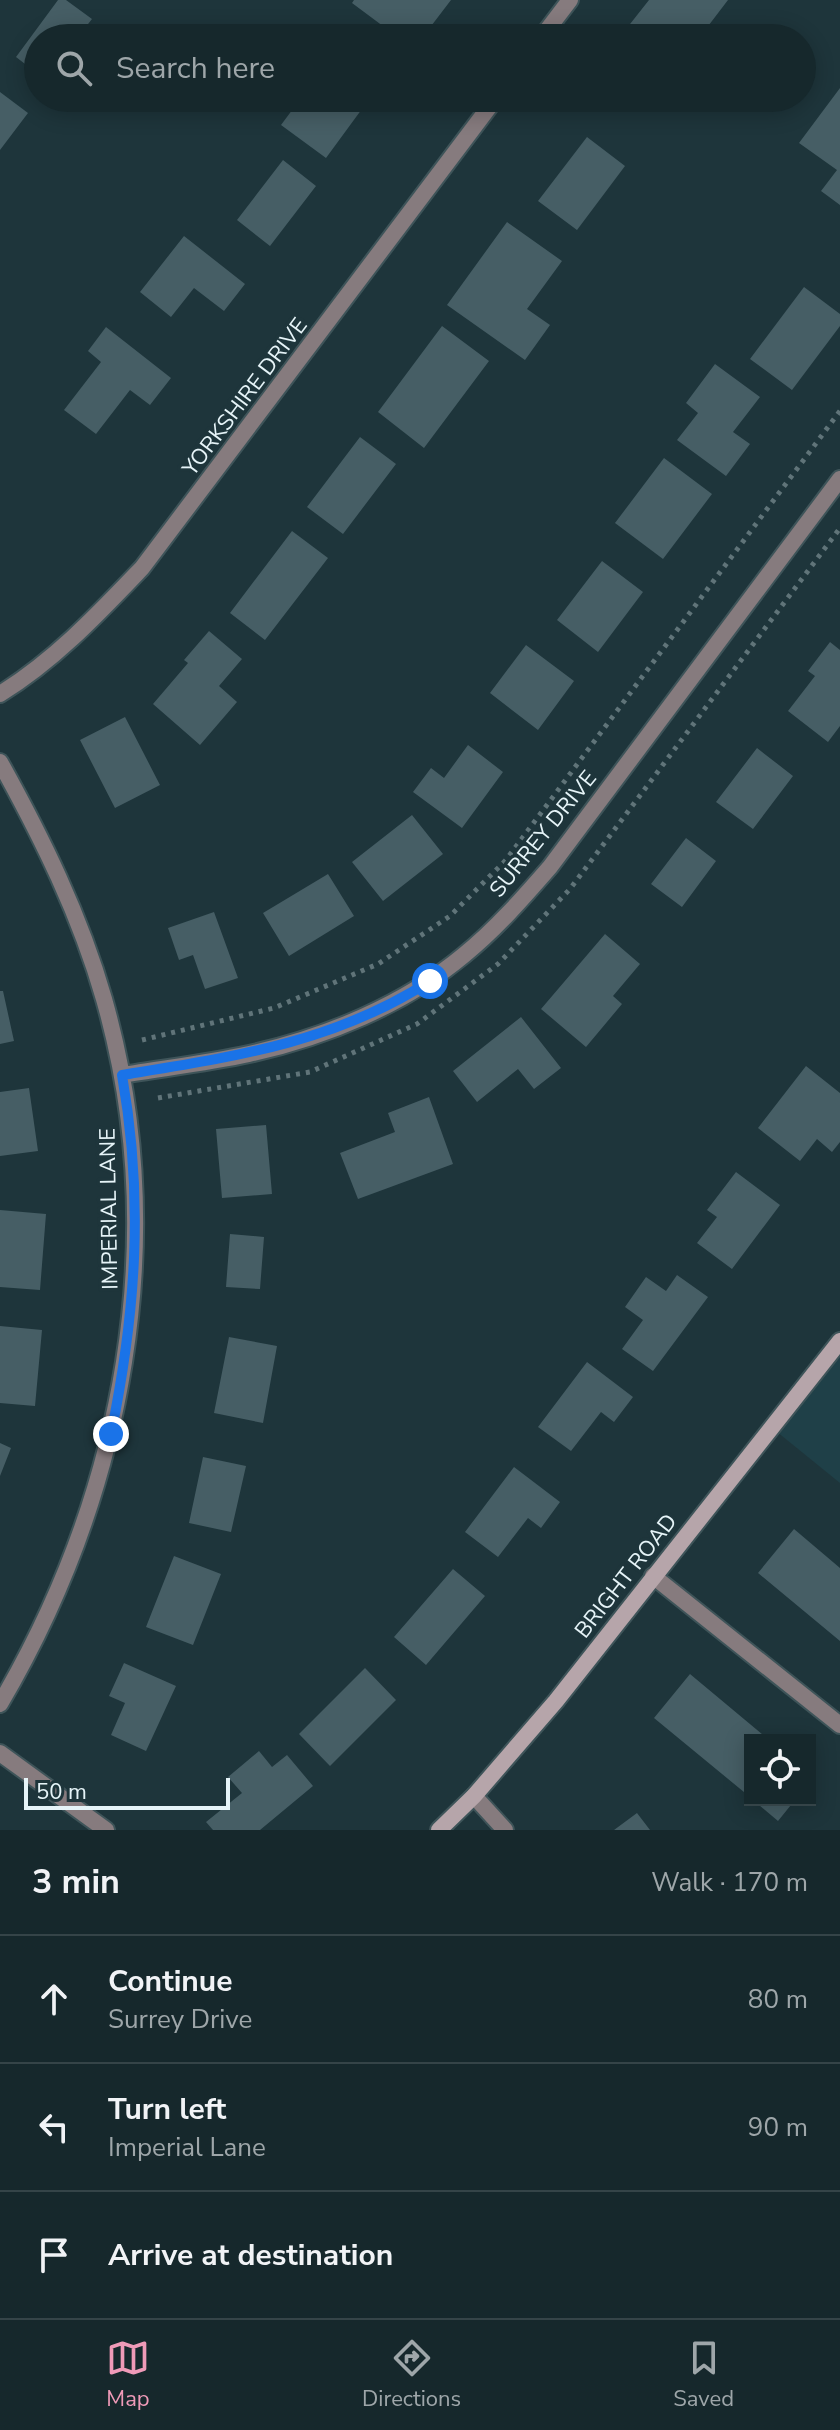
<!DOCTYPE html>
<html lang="en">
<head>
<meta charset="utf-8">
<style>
	body { margin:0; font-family:"Nunito Sans",sans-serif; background:#233438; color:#f1f3f6 }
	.controls { position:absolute; right:24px; bottom:24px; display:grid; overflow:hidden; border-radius:0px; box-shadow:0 4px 20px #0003 }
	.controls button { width:72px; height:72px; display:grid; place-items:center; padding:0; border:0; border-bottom:2px solid #354448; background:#16282c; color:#f1f3f6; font:40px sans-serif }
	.scale { position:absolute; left:24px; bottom:20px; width:206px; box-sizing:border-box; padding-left:8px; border:4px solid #e6f4f8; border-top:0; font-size:22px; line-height:28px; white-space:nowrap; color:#e6f4f8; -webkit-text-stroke:6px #1e353b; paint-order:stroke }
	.stop { position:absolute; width:24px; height:24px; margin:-18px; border:6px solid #1a73e8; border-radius:50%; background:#fff }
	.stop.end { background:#1a73e8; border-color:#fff; box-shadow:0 2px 8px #0008 }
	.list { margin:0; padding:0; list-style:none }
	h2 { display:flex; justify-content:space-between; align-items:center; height:104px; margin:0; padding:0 32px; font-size:34px }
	h2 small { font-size:26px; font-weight:400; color:#9ea6a9 }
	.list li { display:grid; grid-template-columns:52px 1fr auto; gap:24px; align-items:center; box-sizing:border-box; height:128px; padding:0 32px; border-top:2px solid #354448 }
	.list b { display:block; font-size:30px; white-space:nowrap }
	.list p { margin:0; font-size:26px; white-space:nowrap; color:#9ea6a9 }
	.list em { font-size:26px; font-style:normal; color:#9ea6a9 }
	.icon { flex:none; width:44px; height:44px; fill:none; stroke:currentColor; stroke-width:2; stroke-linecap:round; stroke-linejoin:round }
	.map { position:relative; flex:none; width:840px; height:1830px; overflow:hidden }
	.search { position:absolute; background:#16282c; box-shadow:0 4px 20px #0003; left:24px; right:24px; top:24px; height:88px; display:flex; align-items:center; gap:20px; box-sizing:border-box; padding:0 28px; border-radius:44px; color:#9ea6a9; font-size:30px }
	.sheet { height:488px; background:#16282c }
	nav { display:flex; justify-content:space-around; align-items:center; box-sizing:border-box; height:112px; border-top:2px solid #354448; background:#16282c; font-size:22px; color:#9ea6a9 }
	nav a { display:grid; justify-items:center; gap:4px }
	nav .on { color:#ef9ab8 }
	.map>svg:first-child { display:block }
	.built { fill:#1f4048 }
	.building { fill:#465e65 }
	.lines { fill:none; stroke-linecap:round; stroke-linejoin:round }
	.minor-casing { stroke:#3e5459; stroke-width:20 }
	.secondary-casing { stroke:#3e5459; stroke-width:20 }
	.path { stroke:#607479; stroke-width:5; stroke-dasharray:4 6; stroke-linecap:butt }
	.minor { stroke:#867b7e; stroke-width:16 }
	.secondary { stroke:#b6a5aa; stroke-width:16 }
	.route { stroke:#1a73e8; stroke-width:10 }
	.labels { text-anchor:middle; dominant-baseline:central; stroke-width:7; stroke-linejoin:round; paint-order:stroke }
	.street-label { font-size:22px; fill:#e6f4f8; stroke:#1e353b }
</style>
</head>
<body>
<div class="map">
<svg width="840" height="1830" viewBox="0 0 840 1830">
	<rect width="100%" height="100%" fill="#1e353b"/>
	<path class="built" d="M 840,1342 L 840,1483 L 771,1427 Z"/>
	<path class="building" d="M 58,0 L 66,0 L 92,19 L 77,38 L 38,38 L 38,74 L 16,57 Z
		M 354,0 L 451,0 L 422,38 L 399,38 L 352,3 Z
		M 649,0 L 728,0 L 699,38 L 619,38 Z
		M 754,24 L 773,38 L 744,38 Z
		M 802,60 L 811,67 L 802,79 Z
		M 840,88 L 840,205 L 821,191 L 837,170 L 799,143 Z
		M 0,92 L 28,113 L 0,150 Z
		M 301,98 L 370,98 L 326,158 L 281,125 Z
		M 587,137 L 625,166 L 577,230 L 538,201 Z
		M 283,160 L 316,186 L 270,246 L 237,220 Z
		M 507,222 L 562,261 L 527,309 L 550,325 L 525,360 L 447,305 Z
		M 184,236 L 245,284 L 224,311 L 194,288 L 171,317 L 140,292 Z
		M 804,287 L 840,314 L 840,326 L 792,390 L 750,359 Z
		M 442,326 L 489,361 L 424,448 L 378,412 Z
		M 106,327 L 171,378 L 150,405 L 130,390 L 96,434 L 64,410 L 101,362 L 88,351 Z
		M 715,364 L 760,397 L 733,432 L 750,444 L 726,476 L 677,440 L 698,413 L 686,403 Z
		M 360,437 L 396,464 L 343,534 L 307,507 Z
		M 664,458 L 712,494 L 663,559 L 615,523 Z
		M 292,531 L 328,558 L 265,640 L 230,613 Z
		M 602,561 L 643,592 L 598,652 L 557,620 Z
		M 209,631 L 242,659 L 219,686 L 237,702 L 200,745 L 153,704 L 188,663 L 184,660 Z
		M 830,642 L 840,650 L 840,726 L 828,742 L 788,711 L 815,676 L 808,671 Z
		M 526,645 L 574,681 L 538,730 L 490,693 Z
		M 125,717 L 160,785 L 115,808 L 80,740 Z
		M 468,745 L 503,772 L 462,828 L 413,792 L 431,768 L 444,778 Z
		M 757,748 L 793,776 L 753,829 L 716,802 Z
		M 412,815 L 443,854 L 383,901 L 352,862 Z
		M 686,838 L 716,861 L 682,907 L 651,884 Z
		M 328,874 L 354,916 L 289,956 L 263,913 Z
		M 214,912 L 238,978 L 205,989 L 193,955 L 179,960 L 168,928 Z
		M 605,934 L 640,964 L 613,996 L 622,1004 L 586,1047 L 541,1009 Z
		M 0,991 L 3,991 L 14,1041 L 0,1044 Z
		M 521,1017 L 561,1068 L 534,1089 L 518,1069 L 477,1102 L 453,1071 Z
		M 806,1066 L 840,1093 L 840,1142 L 832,1152 L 817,1139 L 800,1161 L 758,1128 Z
		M 29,1088 L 38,1151 L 0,1156 L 0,1092 Z
		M 429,1097 L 453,1164 L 358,1199 L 340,1153 L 395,1132 L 388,1113 Z
		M 266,1125 L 272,1194 L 222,1198 L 216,1129 Z
		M 736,1172 L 780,1205 L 732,1269 L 697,1243 L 717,1217 L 707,1210 Z
		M 0,1210 L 46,1214 L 40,1290 L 0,1287 Z
		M 230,1234 L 264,1237 L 260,1289 L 226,1287 Z
		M 677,1275 L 708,1297 L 653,1371 L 622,1349 L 643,1320 L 625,1307 L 646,1277 L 666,1291 Z
		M 0,1326 L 42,1330 L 35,1406 L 0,1403 Z
		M 229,1337 L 277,1346 L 263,1423 L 214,1413 Z
		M 587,1362 L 633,1397 L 614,1422 L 601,1412 L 571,1451 L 538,1427 Z
		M 0,1443 L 11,1448 L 0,1476 Z
		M 203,1457 L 246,1466 L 231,1532 L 189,1523 Z
		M 514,1467 L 560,1502 L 541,1528 L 528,1518 L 498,1557 L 465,1532 Z
		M 794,1529 L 840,1568 L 840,1641 L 758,1573 Z
		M 174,1556 L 221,1574 L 193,1645 L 146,1627 Z
		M 453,1569 L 485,1596 L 426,1665 L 394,1637 Z
		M 124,1663 L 176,1686 L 146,1751 L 111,1735 L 125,1703 L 109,1696 Z
		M 365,1668 L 396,1700 L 330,1766 L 299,1734 Z
		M 690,1674 L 769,1740 L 750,1740 L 750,1797 L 654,1718 Z
		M 259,1751 L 272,1767 L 287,1755 L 313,1786 L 260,1830 L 213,1830 L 206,1822 L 242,1793 L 228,1777 Z
		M 753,1800 L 795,1800 L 778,1821 Z
		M 637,1813 L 650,1830 L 614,1830 Z"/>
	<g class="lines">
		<defs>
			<path id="minor" d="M 541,38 L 570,0
				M 0,694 C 55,660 98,614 142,568 L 496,98
				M 0,762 C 42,838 80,915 104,999 C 172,1238 124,1493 0,1704
				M 122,1075 C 164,1068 208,1063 249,1054 C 326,1037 404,1005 464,955 C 496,929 523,898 550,867 L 840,479
				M 653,1576 L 840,1725
				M 0,1753 L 106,1830
				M 474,1796 L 505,1830"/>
			<path id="secondary" d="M 439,1830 L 474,1796 L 556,1701 L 840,1341"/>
		</defs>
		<use href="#minor" class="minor-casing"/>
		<use href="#secondary" class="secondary-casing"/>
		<path class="path" d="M 142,1040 L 274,1008 L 378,964 L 450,916 L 506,860 L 840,411
			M 158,1098 L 310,1072 L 417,1024 L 498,964 L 570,889 L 840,528"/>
		<use href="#minor" class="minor"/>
		<use href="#secondary" class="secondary"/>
	</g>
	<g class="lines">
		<path class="route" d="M 111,1434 C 136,1312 144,1199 122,1075 C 232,1057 334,1043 430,981"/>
	</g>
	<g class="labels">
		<g class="street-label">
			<text transform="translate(245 397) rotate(-53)">YORKSHIRE DRIVE</text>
			<text transform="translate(543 834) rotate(-51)">SURREY DRIVE</text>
			<text transform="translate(109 1209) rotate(-91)">IMPERIAL LANE</text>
			<text transform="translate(626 1576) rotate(-52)">BRIGHT ROAD</text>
		</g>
	</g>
</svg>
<div class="controls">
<button><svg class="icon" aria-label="locate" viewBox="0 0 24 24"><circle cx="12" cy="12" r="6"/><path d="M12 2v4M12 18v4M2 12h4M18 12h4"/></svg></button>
</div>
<div class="scale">50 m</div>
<div class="stop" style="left:430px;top:981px"></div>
<div class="stop end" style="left:111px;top:1434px"></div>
<div class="search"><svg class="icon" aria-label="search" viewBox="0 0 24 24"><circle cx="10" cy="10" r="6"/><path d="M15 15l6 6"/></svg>Search here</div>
</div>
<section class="sheet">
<h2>3 min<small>Walk · 170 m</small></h2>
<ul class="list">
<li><svg class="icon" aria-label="ahead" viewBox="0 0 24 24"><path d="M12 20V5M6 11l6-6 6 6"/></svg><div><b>Continue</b><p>Surrey Drive</p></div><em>80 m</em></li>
<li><svg class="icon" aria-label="left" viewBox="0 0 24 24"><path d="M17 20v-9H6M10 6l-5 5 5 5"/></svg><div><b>Turn left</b><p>Imperial Lane</p></div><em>90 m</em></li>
<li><svg class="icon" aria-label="arrive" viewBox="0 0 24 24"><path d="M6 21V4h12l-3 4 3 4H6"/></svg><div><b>Arrive at destination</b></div></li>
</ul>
</section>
<nav>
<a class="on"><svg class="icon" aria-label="map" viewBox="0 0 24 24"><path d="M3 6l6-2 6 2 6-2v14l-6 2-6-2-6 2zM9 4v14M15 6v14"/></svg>Map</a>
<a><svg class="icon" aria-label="directions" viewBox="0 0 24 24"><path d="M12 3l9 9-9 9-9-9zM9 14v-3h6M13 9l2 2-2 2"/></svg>Directions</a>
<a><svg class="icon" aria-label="saved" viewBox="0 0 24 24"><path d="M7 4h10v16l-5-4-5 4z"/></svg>Saved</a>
</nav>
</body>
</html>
